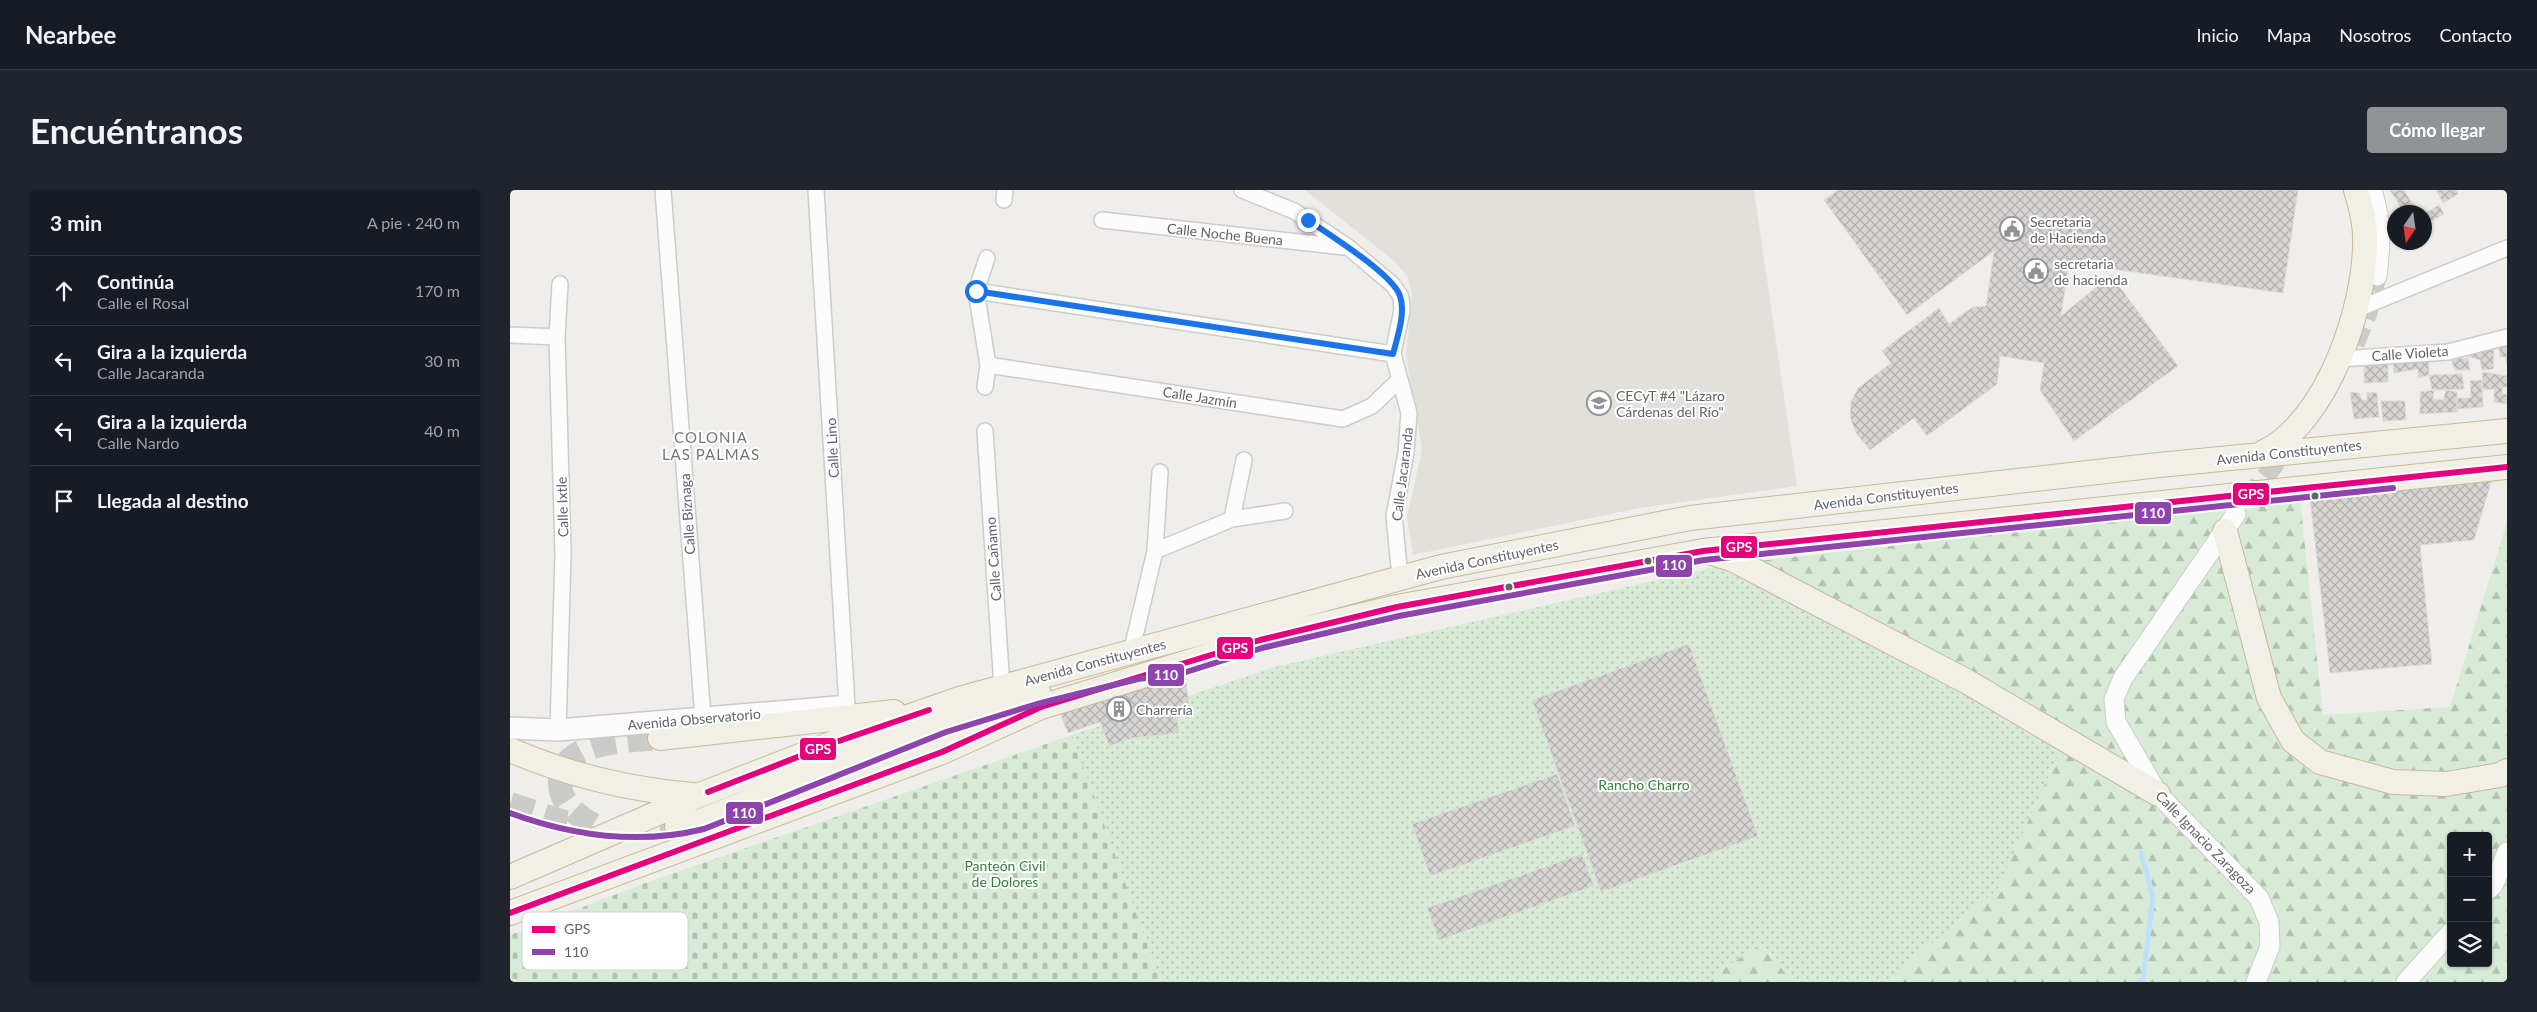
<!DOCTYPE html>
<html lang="es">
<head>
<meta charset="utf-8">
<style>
	body { margin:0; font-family:Lato,sans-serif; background:#20242c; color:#f1f3f6 }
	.controls { position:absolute; right:15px; bottom:15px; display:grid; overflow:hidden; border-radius:5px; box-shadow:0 1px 4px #0004 }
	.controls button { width:45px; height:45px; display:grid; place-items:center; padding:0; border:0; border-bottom:1px solid #363941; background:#171b24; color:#f1f3f6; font:25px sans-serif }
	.compass { position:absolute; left:1877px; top:15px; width:45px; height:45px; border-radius:50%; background:#171b24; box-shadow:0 1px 4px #0004; rotate:193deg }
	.stop { position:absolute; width:15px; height:15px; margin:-11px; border:4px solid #1a73e8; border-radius:50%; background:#fff }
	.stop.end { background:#1a73e8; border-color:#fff; box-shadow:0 1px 5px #0008 }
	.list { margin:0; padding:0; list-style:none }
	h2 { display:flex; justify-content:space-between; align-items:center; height:65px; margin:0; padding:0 20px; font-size:21px }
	h2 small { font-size:16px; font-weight:400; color:#9ea1a6 }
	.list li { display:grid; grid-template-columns:32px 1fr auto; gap:15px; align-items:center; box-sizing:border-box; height:70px; padding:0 20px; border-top:1px solid #363941 }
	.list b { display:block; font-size:19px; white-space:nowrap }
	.list p { margin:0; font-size:16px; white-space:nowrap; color:#9ea1a6 }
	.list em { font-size:16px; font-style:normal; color:#9ea1a6 }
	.icon { flex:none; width:28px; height:28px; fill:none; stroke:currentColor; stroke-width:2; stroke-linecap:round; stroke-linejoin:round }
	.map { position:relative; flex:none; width:1997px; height:792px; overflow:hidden; border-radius:5px }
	header { display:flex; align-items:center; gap:30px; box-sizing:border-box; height:70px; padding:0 25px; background:#171b24; border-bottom:1px solid #363941 }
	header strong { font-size:24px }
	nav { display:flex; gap:28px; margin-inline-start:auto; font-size:18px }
	.intro { display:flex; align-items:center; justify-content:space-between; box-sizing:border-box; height:120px; padding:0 30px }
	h1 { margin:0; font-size:35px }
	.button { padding:12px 22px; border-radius:5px; background:#919496; color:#fff; font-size:18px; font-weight:700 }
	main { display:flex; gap:30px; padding:0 30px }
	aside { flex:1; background:#171b24; border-radius:5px; box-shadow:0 1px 4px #0004 }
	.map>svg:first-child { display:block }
	.education { fill:#e2e0da }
	.forest { fill:url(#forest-firs); fill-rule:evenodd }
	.cemetery { fill:url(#cemetery-stones) }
	.park { fill:url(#park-dots) }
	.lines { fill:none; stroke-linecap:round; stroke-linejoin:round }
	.stream { stroke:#bfe0f9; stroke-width:5 }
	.building { fill:url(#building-cross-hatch); stroke:#deddd9 }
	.tertiary-tunnel { stroke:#cbcbca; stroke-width:19; stroke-dasharray:19 9; stroke-linecap:butt }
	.trunk-tunnel { stroke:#cbcbca; stroke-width:24; stroke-dasharray:24 12; stroke-linecap:butt }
	.minor-casing { stroke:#cbcccc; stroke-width:18 }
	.tertiary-casing { stroke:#cbcccc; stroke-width:21 }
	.secondary-casing { stroke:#cacacb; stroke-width:24 }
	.trunk-casing { stroke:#c8b996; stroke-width:26 }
	.minor { stroke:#fdfcfc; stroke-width:15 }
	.tertiary { stroke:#fdfcfc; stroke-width:19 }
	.secondary { stroke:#fdfcfc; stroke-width:21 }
	.trunk { stroke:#f2f0e6; stroke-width:24 }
	.bus-1-casing { stroke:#fff; stroke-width:10 }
	.bus-2-casing { stroke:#fff; stroke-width:10 }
	.bus-1 { stroke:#e5007d; stroke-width:6 }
	.bus-2 { stroke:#8e44ad; stroke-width:6 }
	.route { stroke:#1a73e8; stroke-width:6 }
	.bus-dot { fill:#5f6368; stroke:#fff; stroke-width:2 }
	.labels { text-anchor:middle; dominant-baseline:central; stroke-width:4; stroke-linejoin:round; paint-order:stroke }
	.poi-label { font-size:14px; fill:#5f6368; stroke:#fff; text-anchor:start }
	.street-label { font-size:14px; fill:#5f6368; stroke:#fff }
	.park-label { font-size:14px; fill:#348238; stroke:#fff }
	.neighbourhood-label { font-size:15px; letter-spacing:1px; fill:#70757a; stroke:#fff }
	.key { fill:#fff; stroke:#cfd0d2; stroke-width:1 }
	.key-label { font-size:14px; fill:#5f6368 }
	.line-badge { stroke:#fff; stroke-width:2 }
	.badge-label { font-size:14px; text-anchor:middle; font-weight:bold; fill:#fff }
</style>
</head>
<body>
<header>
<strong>Nearbee</strong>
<nav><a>Inicio</a><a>Mapa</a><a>Nosotros</a><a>Contacto</a></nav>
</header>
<div class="intro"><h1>Encuéntranos</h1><a class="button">Cómo llegar</a></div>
<main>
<aside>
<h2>3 min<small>A pie · 240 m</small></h2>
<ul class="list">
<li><svg class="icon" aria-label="ahead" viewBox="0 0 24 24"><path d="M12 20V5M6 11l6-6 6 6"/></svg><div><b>Continúa</b><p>Calle el Rosal</p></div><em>170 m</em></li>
<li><svg class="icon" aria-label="left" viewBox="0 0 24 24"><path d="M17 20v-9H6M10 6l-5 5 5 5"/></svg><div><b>Gira a la izquierda</b><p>Calle Jacaranda</p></div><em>30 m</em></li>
<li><svg class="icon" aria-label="left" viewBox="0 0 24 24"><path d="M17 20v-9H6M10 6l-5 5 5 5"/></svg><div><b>Gira a la izquierda</b><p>Calle Nardo</p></div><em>40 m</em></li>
<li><svg class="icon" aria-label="arrive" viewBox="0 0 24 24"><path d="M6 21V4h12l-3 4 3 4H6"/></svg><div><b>Llegada al destino</b></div></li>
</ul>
</aside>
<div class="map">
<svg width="1997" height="792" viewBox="0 0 1997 792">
	<defs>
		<pattern id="forest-firs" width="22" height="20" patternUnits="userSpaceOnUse" patternTransform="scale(1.25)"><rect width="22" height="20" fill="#d8ebd6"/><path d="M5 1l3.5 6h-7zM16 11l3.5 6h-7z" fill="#b2c2b1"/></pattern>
		<pattern id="cemetery-stones" width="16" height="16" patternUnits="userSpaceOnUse" patternTransform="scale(1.25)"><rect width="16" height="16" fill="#d8ebd6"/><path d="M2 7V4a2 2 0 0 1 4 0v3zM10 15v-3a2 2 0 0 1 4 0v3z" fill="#b2c2b1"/></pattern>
		<pattern id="park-dots" width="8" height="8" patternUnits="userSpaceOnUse" patternTransform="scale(1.25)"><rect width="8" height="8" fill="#d8ebd6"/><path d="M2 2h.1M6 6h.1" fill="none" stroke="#b2c2b1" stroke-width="1.8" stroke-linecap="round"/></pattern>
		<pattern id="building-cross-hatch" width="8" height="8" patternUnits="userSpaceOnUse" patternTransform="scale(1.25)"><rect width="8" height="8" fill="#d6d5d3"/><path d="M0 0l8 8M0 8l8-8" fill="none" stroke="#b1b0af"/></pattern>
	</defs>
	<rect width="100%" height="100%" fill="#efeeea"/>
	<path class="education" d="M 795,0 L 1244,0 L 1287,296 L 1130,318 L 903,365 L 897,327 L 912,260 L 896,166 L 902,104 L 897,85 L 883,70 Z"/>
	<path class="forest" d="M 1790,310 L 1813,525 L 1940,517 L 1997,332 L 1997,792 L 1374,792 L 1487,700 L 1473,514 L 1213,375 ZM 1941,646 L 1978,646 L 1978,773 L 1941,773 Z
		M 1251,754 L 1283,792 L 1193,792 Z"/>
	<path class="cemetery" d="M 562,545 L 651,792 L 0,792 L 0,745 L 138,692 Z"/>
	<path class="park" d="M 1213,375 L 1473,514 L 1550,561 L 1487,700 L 1374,792 L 1283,792 L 1251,754 L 1193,792 L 651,792 L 562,545 L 764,477 Z"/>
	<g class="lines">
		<path class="stream" d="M 1629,792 L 1633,789 L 1643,707 L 1631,663"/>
	</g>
	<path class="building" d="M 1328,0 L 1788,0 L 1773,103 L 1559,73 L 1551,126 L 1601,85 L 1668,176 L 1564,251 L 1530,200 L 1534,173 L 1490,166 L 1487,194 L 1417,246 L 1404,228 L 1360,260 L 1346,243 L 1340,227 L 1341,212 L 1348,198 L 1381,173 L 1372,161 L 1429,118 L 1439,134 L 1463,117 L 1476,116 L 1484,61 L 1397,125 L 1314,10 Z
		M 1880,0 L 1894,0 L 1907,22 L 1894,22 Z
		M 1926,0 L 1946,0 L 1948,4 L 1933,13 Z
		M 1929,15 L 1934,24 L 1914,35 L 1914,24 Z
		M 1988,150 L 1997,151 L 1997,175 L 1995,167 L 1990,167 Z
		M 1984,157 L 1983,179 L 1972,180 L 1970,170 L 1953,165 Z
		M 1878,166 L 1878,192 L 1854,193 L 1854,170 Z
		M 1919,166 L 1919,185 L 1908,188 L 1908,179 L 1884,183 L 1883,168 Z
		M 1958,168 L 1960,180 L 1945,180 L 1941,169 Z
		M 1973,182 L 1997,186 L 1997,197 L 1992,197 L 1992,204 L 1997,204 L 1997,214 L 1984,212 L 1984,199 L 1971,200 Z
		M 1952,184 L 1954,199 L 1922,200 L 1919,185 Z
		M 1972,190 L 1973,217 L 1947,219 L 1947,208 L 1961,208 L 1960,191 Z
		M 1924,200 L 1923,209 L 1933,210 L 1936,200 L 1947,202 L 1947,222 L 1910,224 L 1910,202 Z
		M 1840,202 L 1849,203 L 1852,210 L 1857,210 L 1857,202 L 1867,203 L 1869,227 L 1844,229 Z
		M 1871,211 L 1895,211 L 1896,230 L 1873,231 Z
		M 1982,289 L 1964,350 L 1910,355 L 1922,474 L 1820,483 L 1800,309 Z
		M 1179,454 L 1248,646 L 1091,702 L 1022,510 Z
		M 650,484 L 651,494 L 676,492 L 679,516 L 666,518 L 669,543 L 622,548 L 599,556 L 590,532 L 558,543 L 549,520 Z
		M 1047,584 L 1065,636 L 920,686 L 902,634 Z
		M 1072,664 L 1084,696 L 929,750 L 917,718 Z"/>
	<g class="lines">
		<path class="tertiary-tunnel" d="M 1845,154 L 1858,123 L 1867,86
			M 1738,309 L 1779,256"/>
		<path class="trunk-tunnel" d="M 0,614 L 54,632 L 80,635
			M 83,635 C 67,625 49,613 50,591 C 52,550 119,551 150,548
			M 114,637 L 167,636"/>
		<defs>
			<path id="minor" d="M 153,0 L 193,528
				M 306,0 L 337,516
				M 732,0 L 784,21 L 838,57 L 883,95 L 891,107 L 892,120 L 883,164 L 899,223 L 896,263 L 884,326 L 890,387
				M 494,10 L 495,0
				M 592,30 L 834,57
				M 466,101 L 883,164
				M 1845,120 L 1997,58
				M 0,145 L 47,147
				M 1830,169 L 1938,162 L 1997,147
				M 478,175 L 833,229 L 862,216 L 889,190
				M 475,197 L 478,175 L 466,101 L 477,68
				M 475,241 L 492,497
				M 722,329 L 734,270
				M 645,361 L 722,329 L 775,321
				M 621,463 L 645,361 L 650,282
				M 48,540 L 53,364 L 47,147 L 50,94"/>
			<path id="tertiary" d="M 1862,0 C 1872,32 1871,53 1867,86
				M 1726,324 L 1613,488 L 1604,509 L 1606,532 L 1648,604 L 1749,708 L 1759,732 L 1760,756 L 1746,792
				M 1978,700 L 1984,694 L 1997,662
				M 1896,792 L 1941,742"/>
			<path id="secondary" d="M 0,538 L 48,540 L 327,517"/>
			<path id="trunk" d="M 1754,262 C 1817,232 1855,118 1855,53 C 1856,35 1851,17 1846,0
				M 1715,341 L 1759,508 L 1783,551 L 1810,572 L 1883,592 L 1936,594 L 1990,585 L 1997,581
				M 1202,363 L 1222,369 L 1456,491 L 1648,604
				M 150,548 L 384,522
				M 0,560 C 59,585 119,600 183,605
				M 167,636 L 191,631 L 433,534 L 529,504
				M 0,687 L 187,606 L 326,552 L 449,509 L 931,377 L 1180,328 L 1649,275 L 1997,241
				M 0,723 L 432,562 L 531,517 L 750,450 L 887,417 L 1193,361 L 1997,277"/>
		</defs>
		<use href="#minor" class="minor-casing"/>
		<use href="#tertiary" class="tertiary-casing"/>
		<use href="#secondary" class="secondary-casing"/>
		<use href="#trunk" class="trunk-casing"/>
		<use href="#minor" class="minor"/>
		<use href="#tertiary" class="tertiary"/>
		<use href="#secondary" class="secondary"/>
		<use href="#trunk" class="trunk"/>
		<defs>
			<path id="bus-1" d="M 198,602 L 326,552 L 419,520
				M 0,723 L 432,562 L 531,517 L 750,450 L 887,417 L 1193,361 L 1997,277"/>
			<path id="bus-2" d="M 0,623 C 63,646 129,655 194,639 L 436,542 L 527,514 L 628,489 L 673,483 L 752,458 L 889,426 L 1194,370 L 1883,298"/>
		</defs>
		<use href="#bus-1" class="bus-1-casing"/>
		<use href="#bus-2" class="bus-2-casing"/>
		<use href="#bus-1" class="bus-1"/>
		<use href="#bus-2" class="bus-2"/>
	</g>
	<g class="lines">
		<path class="route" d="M 466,101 L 883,164 C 887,148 896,123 890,106 C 883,84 818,44 798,30"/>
	</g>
	<defs>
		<symbol id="civic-ring" viewBox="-11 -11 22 22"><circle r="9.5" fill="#fff" stroke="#919496" stroke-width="1.5"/><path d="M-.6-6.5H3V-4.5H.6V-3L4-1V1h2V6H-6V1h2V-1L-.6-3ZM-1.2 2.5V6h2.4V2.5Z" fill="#919496"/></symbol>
		<symbol id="school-ring" viewBox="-11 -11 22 22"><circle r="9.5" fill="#fff" stroke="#919496" stroke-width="1.5"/><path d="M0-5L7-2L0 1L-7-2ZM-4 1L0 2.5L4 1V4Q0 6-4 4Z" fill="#919496"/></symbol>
		<symbol id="building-ring" viewBox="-11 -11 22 22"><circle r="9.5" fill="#fff" stroke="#919496" stroke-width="1.5"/><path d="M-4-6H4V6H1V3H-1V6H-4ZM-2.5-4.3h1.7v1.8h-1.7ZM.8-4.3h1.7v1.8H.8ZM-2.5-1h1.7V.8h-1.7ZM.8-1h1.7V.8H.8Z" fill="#919496"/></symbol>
	</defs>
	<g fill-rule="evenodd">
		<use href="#civic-ring" x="1488" y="25" width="28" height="28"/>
		<use href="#civic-ring" x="1512" y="67" width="28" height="28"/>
		<use href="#school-ring" x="1075" y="199" width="28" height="28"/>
		<use href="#building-ring" x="595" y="505" width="28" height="28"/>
	</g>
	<g class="bus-dot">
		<circle cx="1805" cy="306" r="4.5"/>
		<circle cx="1138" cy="371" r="4.5"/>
		<circle cx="999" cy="397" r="4.5"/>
	</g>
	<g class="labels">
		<g class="poi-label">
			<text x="1520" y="31">Secretaria<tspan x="1520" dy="16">de Hacienda</tspan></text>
			<text x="1544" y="73">secretaria<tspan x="1544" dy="16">de hacienda</tspan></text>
			<text x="1106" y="205">CECyT #4 "Lázaro<tspan x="1106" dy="16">Cárdenas del Río"</tspan></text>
			<text x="626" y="519">Charrería</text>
		</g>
		<g class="street-label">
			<text transform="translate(715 44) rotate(6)">Calle Noche Buena</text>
			<text transform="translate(1900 163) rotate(-4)">Calle Violeta</text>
			<text transform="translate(690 207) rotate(9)">Calle Jazmín</text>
			<text transform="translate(322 258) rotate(-93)">Calle Lino</text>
			<text transform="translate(1779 262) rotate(-6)">Avenida Constituyentes</text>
			<text transform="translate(892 284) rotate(-83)">Calle Jacaranda</text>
			<text transform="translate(1376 306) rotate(-7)">Avenida Constituyentes</text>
			<text transform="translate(52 317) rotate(-92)">Calle Ixtle</text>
			<text transform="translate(177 324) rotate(-94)">Calle Biznaga</text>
			<text transform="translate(483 369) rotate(-94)">Calle Cañamo</text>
			<text transform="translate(977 369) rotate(-12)">Avenida Constituyentes</text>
			<text transform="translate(585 472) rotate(-15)">Avenida Constituyentes</text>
			<text transform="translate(184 529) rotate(-5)">Avenida Observatorio</text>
			<text transform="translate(1696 652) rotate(46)">Calle Ignacio Zaragoza</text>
		</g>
		<g class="park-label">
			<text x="1134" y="594">Rancho Charro</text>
			<text x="495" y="675">Panteón Civil<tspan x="495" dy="16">de Dolores</tspan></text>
		</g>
		<g class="neighbourhood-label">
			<text x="201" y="247">COLONIA<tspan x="201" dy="17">LAS PALMAS</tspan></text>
		</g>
	</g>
	<rect x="12" y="722" width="166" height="58" rx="8" class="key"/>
	<rect x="22" y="736" width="23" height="7" fill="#e5007d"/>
	<rect x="22" y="759" width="23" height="6" fill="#8e44ad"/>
	<g class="key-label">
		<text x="54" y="744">GPS</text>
		<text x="54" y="767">110</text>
	</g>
	<g class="line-badge">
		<rect x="1722" y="292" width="38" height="24" rx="5" fill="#e5007d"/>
		<rect x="1624" y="311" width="38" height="24" rx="5" fill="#8e44ad"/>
		<rect x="1210" y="345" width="38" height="24" rx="5" fill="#e5007d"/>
		<rect x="1145" y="364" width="38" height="24" rx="5" fill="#8e44ad"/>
		<rect x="706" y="446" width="38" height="24" rx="5" fill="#e5007d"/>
		<rect x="637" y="473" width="38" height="24" rx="5" fill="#8e44ad"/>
		<rect x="289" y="547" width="38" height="24" rx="5" fill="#e5007d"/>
		<rect x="215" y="611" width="39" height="24" rx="5" fill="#8e44ad"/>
	</g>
	<g class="badge-label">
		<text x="1741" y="309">GPS</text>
		<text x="1643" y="328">110</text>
		<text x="1229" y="362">GPS</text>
		<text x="1164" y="380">110</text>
		<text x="725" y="463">GPS</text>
		<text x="656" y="490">110</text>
		<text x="308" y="564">GPS</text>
		<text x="234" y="628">110</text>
	</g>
</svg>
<div class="controls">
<button>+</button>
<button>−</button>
<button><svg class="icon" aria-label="layers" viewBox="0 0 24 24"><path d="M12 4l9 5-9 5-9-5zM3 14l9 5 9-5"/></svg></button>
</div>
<svg class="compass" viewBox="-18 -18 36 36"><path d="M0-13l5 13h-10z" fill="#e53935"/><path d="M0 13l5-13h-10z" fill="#9ea1a6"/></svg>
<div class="stop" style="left:466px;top:101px"></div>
<div class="stop end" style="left:798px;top:30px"></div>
</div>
</main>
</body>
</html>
